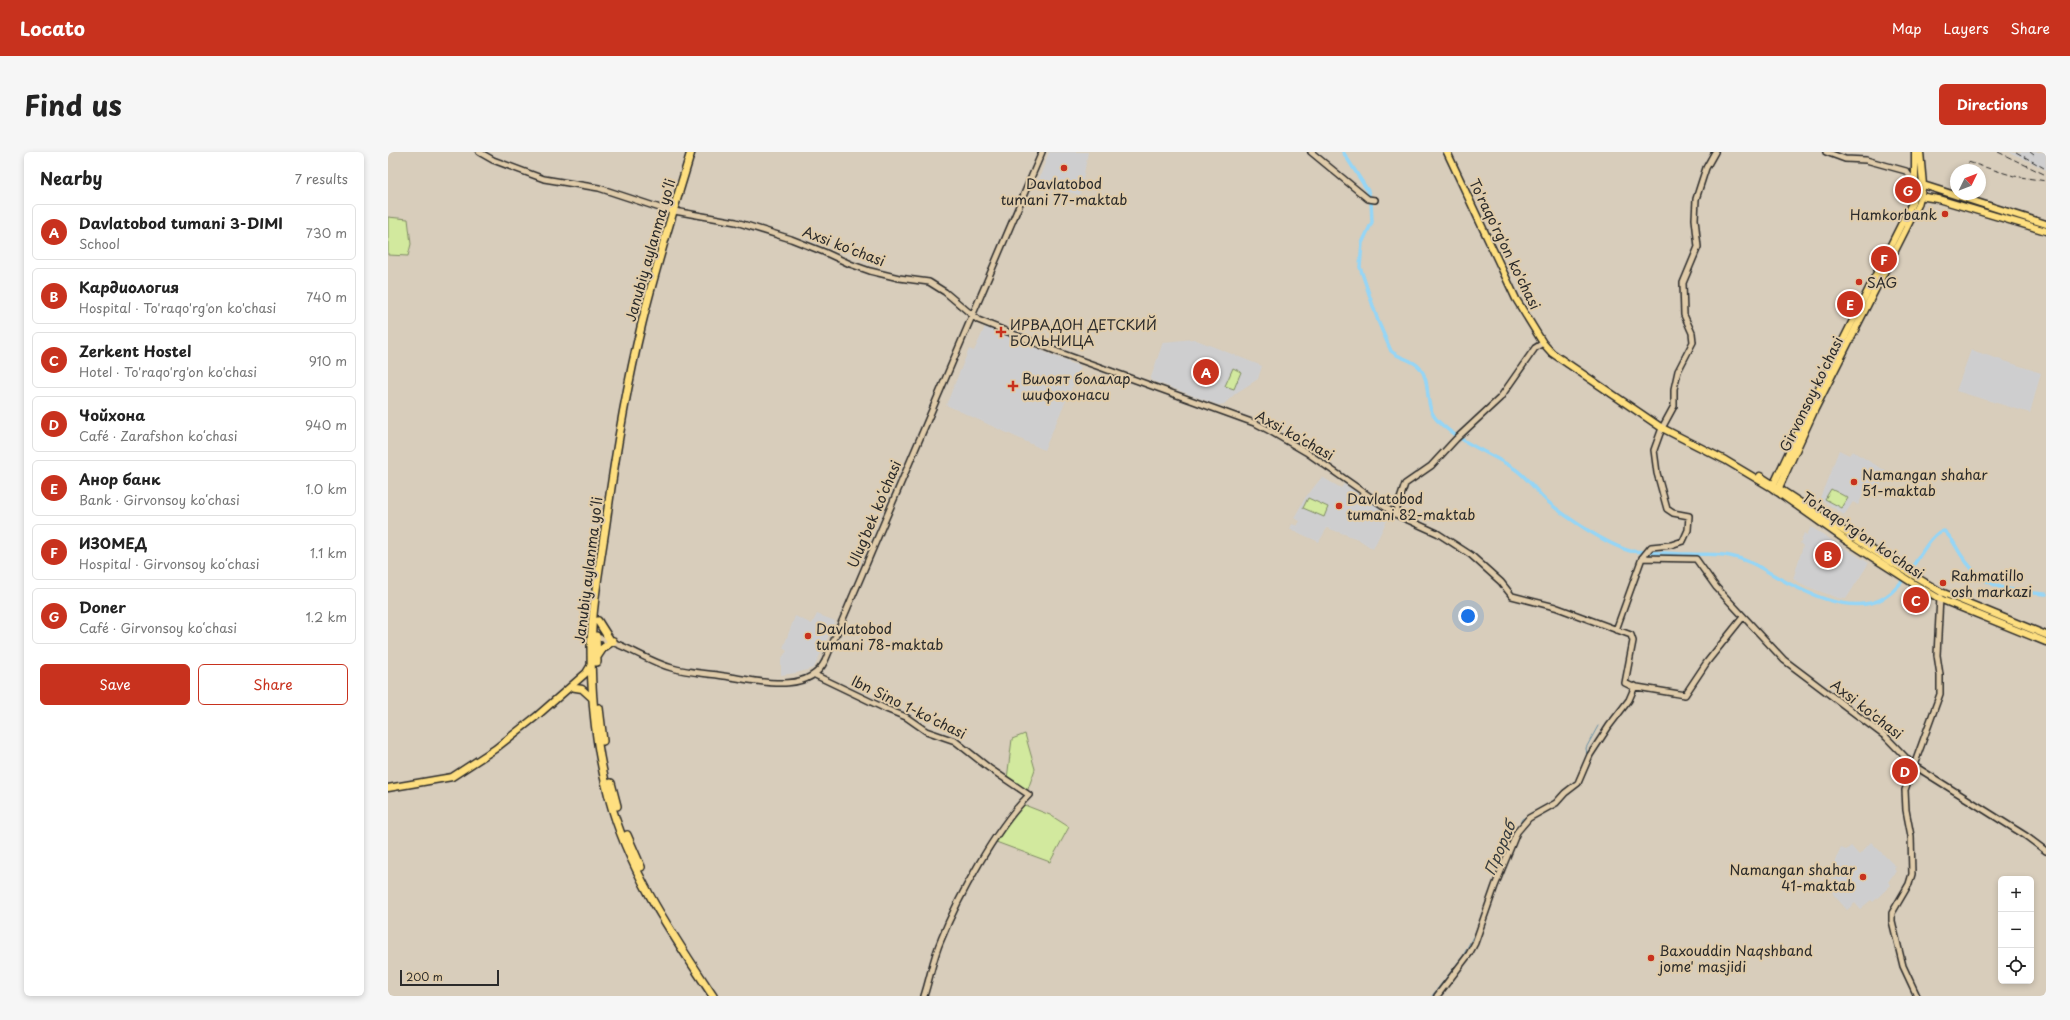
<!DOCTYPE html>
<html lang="en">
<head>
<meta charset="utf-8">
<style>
	body { margin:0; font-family:"Playpen Sans",sans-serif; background:#f6f6f6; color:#222 }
	.controls { position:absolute; right:12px; bottom:12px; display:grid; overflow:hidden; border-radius:6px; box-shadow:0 2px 6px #0003 }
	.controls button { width:36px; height:36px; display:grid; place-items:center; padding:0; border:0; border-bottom:1px solid #e0e0e0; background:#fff; color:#222; font:20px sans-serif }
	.compass { position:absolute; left:1562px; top:12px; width:36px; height:36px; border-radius:50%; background:#fff; box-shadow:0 2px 6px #0003; rotate:47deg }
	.scale { position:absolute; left:12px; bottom:10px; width:99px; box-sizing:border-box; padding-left:4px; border:2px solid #2b2b2b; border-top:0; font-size:11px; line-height:14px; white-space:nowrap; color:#2b2b2b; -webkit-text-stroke:3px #e0ccaa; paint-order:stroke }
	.you { position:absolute; left:1080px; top:464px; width:14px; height:14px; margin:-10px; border:3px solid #fff; border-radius:50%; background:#1a73e8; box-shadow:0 0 0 6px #1a73e833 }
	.badge { display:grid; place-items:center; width:26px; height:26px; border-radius:50%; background:#c8321e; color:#fff; font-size:13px; font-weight:700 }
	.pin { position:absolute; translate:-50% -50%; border:2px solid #fff; box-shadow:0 1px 4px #0006 }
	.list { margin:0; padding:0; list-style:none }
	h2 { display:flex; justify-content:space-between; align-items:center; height:52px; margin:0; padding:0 16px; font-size:17px }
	h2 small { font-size:13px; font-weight:400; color:#767676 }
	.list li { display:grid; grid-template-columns:26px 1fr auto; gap:12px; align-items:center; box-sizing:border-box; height:56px; margin:0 8px 8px; padding:0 8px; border:1px solid #e0e0e0; border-radius:6px }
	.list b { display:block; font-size:15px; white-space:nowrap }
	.list p { margin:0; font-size:13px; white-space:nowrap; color:#767676 }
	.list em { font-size:13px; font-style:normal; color:#767676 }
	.actions { display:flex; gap:8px; padding:12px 16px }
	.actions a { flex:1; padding:9px 0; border:1px solid #c8321e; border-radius:6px; text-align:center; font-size:14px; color:#c8321e }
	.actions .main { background:#c8321e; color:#fff }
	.icon { flex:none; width:22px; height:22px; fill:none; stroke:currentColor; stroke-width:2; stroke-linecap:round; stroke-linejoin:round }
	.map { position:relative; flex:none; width:1658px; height:844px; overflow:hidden; border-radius:6px }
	header { display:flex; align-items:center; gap:24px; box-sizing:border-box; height:56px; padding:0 20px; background:#c8321e; color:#fff }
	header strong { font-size:19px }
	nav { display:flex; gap:22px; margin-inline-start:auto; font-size:14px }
	.intro { display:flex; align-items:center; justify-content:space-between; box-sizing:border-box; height:96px; padding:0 24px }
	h1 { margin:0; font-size:28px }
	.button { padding:10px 18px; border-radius:6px; background:#c8321e; color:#fff; font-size:14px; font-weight:700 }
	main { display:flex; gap:24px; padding:0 24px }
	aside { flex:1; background:#fff; border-radius:6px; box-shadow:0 2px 6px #0003 }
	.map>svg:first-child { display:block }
	.built { fill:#cececf }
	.green { fill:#d2e99e; stroke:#7e8a64 }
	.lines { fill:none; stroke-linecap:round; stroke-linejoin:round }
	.stream { stroke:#6b91a5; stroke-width:1 }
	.canal { stroke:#95d5f6; stroke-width:3.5 }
	.minor-casing { stroke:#2b2b2b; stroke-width:8 }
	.major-casing { stroke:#2b2b2b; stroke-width:9 }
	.highway-casing { stroke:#2b2b2b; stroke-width:10 }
	.minor { stroke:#e0ccaa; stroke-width:5 }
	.major { stroke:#fedf80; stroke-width:6 }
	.highway { stroke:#fedf80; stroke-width:7 }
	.rail { stroke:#2b2b2b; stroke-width:1; stroke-dasharray:6 3; stroke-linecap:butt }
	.poi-dot { fill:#c8321e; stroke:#e0ccaa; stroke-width:1.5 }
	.labels { text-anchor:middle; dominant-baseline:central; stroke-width:4; stroke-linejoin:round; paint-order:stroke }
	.poi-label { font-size:14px; fill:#2b2b2b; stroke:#e0ccaa; text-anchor:start }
	.street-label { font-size:14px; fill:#2b2b2b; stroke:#e0ccaa }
	.water-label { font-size:15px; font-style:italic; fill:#363c3f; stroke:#e0ccaa }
</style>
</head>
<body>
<header>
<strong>Locato</strong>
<nav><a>Map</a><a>Layers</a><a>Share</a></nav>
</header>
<div class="intro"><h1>Find us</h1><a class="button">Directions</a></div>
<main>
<aside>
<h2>Nearby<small>7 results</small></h2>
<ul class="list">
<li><span class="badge">A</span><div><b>Davlatobod tumani 3-DIMI</b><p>School</p></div><em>730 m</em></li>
<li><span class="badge">B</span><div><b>Кардиология</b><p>Hospital · To'raqo'rg'on ko'chasi</p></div><em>740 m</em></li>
<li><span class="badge">C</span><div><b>Zerkent Hostel</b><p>Hotel · To'raqo'rg'on ko'chasi</p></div><em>910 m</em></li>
<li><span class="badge">D</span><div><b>Чойхона</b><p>Café · Zarafshon koʻchasi</p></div><em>940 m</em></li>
<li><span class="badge">E</span><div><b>Анор банк</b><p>Bank · Girvonsoy koʻchasi</p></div><em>1.0 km</em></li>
<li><span class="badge">F</span><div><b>ИЗОМЕД</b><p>Hospital · Girvonsoy koʻchasi</p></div><em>1.1 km</em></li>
<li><span class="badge">G</span><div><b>Doner</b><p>Café · Girvonsoy koʻchasi</p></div><em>1.2 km</em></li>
</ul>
<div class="actions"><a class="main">Save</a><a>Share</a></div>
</aside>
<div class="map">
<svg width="1658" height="844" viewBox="0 0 1658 844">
	<rect width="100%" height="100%" fill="#d8cdbb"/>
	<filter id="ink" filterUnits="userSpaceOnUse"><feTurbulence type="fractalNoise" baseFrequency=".025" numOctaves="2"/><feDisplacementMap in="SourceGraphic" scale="8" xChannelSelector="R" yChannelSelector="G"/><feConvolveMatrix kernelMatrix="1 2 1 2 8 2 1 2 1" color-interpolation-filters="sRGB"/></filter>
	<g filter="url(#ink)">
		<path class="built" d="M 661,0 L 700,0 L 692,43 L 649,32 Z
			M 1621,0 L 1658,0 L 1658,18 L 1643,10 Z
			M 597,175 L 693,215 L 656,298 L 558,253 L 581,197 L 586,199 Z
			M 806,187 L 874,214 L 870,227 L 848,241 L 836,252 L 830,253 L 762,228 L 775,190 Z
			M 1583,198 L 1653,221 L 1642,261 L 1568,239 Z
			M 1451,298 L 1461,303 L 1464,299 L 1498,319 L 1490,339 L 1479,335 L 1470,353 L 1465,350 L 1456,363 L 1432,346 Z
			M 934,325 L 953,336 L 956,332 L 1002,362 L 985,397 L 970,387 L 939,376 L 931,390 L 902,377 L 904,372 L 909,374 L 912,369 L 906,366 L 917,346 Z
			M 1423,375 L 1481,411 L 1458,447 L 1450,446 L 1420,435 L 1405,427 L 1415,394 L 1412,391 L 1416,381 L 1419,383 Z
			M 429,462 L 447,469 L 426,516 L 408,521 L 393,523 L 393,507 L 399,499 L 395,496 L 407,464 L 424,472 Z
			M 1483,690 L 1508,715 L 1506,717 L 1508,719 L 1500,730 L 1503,733 L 1485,750 L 1483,748 L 1472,757 L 1467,751 L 1459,758 L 1445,742 L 1444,737 L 1442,734 L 1448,724 L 1442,720 L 1453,696 L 1458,698 L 1463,694 L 1471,703 Z"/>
		<path class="green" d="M 0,65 L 20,67 L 23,92 L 20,104 L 0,103 Z
			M 845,216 L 853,220 L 846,237 L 837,234 Z
			M 1443,337 L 1460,346 L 1454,356 L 1437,347 Z
			M 920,346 L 940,355 L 936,365 L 915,356 Z
			M 637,582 L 647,617 L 639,640 L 619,627 L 624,587 Z
			M 634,652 L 662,663 L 681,675 L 662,710 L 608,690 Z"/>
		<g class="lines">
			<path class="stream" d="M 1199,603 L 1198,596 L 1210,574
				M 1131,674 L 1134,667 L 1140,664
				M 1108,725 L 1112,711 L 1118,701
				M 1044,844 L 1075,804 L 1089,777"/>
			<path class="canal" d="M 955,0 L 980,39 L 983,48 L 984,70 L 974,91 L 972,115 L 990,169 L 1003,199 C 1012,207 1025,207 1032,216 C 1044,231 1035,254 1050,269 C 1071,290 1102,301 1127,317 C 1140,326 1148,339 1159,349 C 1179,366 1218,392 1242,399 C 1262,400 1282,402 1302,402 C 1315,403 1329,401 1342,404 C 1365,408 1381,422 1402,432 C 1425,444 1457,457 1483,451 C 1520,444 1536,380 1556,379 C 1565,386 1569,398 1576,407 C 1598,438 1623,439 1658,442"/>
			<defs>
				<path id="minor" d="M 91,0 L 105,8 L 156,27 L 211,36 L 275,57 L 348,70 L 403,87 L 436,100 L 462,112 L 482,119 L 511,126 L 541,130 L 557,140 L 590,168 L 670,200 L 869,272 L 882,279 L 918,300 L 1007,362 L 1049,381 L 1083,403 L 1113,430 L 1124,444 L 1167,455 L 1243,483 L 1245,489 L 1237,531 L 1243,534 L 1297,543 L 1319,510 L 1355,465
					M 923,0 L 980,47 L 987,48
					M 1438,0 L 1457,7 L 1478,8 L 1518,19 L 1527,31
					M 1007,362 L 1017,332 L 1043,314 L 1068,287 L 1112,246 L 1147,196 L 1155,191
					M 1254,406 L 1308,407 L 1328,435 L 1396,508 L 1498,585 L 1525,613 L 1638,684 L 1658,699
					M 1228,478 L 1254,406 L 1263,395 L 1283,393 L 1295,389 L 1300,378 L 1301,364 L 1285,361 L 1279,357 L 1269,321 L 1266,298 L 1274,276 L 1286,254 L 1286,237 L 1290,219 L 1305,190 L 1304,181 L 1296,163 L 1295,131 L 1310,95 L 1307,67 L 1308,47 L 1318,16 L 1327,0
					M 208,485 C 236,491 258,509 284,516 C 301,521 319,521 336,524 C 366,528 420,544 437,509 L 654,0
					M 427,523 L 498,557 L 518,565 L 538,579 L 567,589 L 601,616 L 641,643 C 608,676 570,745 553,788 C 545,806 542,826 536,844
					M 1049,844 L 1081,802 L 1087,791 L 1107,734 L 1129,680 L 1141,666 L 1168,651 L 1177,641 L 1190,631 L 1202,603 L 1221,574 L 1241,548 L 1247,534
					M 1529,844 L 1515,814 L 1504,769 L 1504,761 L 1521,732 L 1524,722 L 1523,684 L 1518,658 L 1517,638 L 1552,542 L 1552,523 L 1549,503 L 1552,445"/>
				<path id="major" d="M 1059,0 L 1128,147 L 1155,191 L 1164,201 L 1274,276 L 1337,308 L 1384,336 L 1459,389 L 1523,430 L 1552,447 L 1658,490
					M 1532,32 L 1658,72
					M 1531,44 L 1550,47 L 1658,79
					M 1372,324 L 1503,410 L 1553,440 L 1658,483
					M 1384,336 L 1433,232 L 1524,51 L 1527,31 L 1527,0
					M 1389,340 L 1427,257 L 1530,53 L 1535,33 L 1532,0
					M 182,535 L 194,537 L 205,547
					M 0,636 L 64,625 L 107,597 L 150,563 L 198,521 L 204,511"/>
				<path id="highway" d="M 303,0 C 286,57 268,113 254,171 C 238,237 227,304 218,371 C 212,412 204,454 203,495 C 203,544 208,597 221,645 C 240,718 284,782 325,844
					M 210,469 L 222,488
					M 208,484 L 209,510
					M 209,505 L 215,496 L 225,489
					M 211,556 L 215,589
					M 223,631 L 229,654
					M 239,683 L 253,715"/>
			</defs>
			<use href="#minor" class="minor-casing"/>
			<use href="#major" class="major-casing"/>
			<use href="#highway" class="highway-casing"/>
			<use href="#minor" class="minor"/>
			<use href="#major" class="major"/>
			<use href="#highway" class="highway"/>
			<path class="rail" d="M 1610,0 L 1658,23
				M 1628,0 L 1656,16
				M 1642,0 L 1646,3
				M 1580,10 L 1626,24 L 1658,29"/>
		</g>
	</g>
	<g class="poi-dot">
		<circle cx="676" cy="16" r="4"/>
		<circle cx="1557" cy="62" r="4"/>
		<circle cx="1471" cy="130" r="4"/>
		<path d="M611 174h4v4h4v4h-4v4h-4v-4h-4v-4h4z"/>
		<path d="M623 228h4v4h4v4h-4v4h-4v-4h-4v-4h4z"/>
		<circle cx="1466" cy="330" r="4"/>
		<circle cx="951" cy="354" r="4"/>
		<circle cx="1555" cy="431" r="4"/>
		<circle cx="420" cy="484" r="4"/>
		<circle cx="1475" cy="725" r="4"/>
		<circle cx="1263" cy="806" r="4"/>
	</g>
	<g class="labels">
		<g class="poi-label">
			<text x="676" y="31" text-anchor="middle">Davlatobod<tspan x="676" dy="16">tumani 77-maktab</tspan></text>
			<text x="1549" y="62" text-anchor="end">Hamkorbank</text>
			<text x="1479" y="130">SAG</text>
			<text x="622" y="172">ИРВАДОН ДЕТСКИЙ<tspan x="622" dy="16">БОЛЬНИЦА</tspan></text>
			<text x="634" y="226">Вилоят болалар<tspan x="634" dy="16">шифохонаси</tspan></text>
			<text x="1474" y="322">Namangan shahar<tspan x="1474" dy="16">51-maktab</tspan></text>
			<text x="959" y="346">Davlatobod<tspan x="959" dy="16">tumani 82-maktab</tspan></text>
			<text x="1563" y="423">Rahmatillo<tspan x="1563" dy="16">osh markazi</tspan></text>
			<text x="428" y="476">Davlatobod<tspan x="428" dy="16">tumani 78-maktab</tspan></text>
			<text x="1467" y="717" text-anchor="end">Namangan shahar<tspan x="1467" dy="16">41-maktab</tspan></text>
			<text x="1271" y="798">Baxouddin Naqshband<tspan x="1271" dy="16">jome' masjidi</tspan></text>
		</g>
		<g class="street-label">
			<text transform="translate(1117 92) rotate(64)">To'raqo'rg'on ko'chasi</text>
			<text transform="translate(456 94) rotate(21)">Axsi koʻchasi</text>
			<text transform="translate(262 98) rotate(-74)">Janubiy aylanma yoʻli</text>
			<text transform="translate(1423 242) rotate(-64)">Girvonsoy koʻchasi</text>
			<text transform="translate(907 283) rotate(29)">Axsi koʻchasi</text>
			<text transform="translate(486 362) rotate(-67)">Ulugʻbek koʻchasi</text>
			<text transform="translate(1475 383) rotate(34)">To'raqo'rg'on ko'chasi</text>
			<text transform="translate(200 418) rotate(-83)">Janubiy aylanma yoʻli</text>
			<text transform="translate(521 555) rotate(26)">Ibn Sino 1-koʼchasi</text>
			<text transform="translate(1479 557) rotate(38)">Axsi ko'chasi</text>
		</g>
		<g class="water-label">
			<text transform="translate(1111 696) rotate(-67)">Прораб</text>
		</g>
	</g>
</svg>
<div class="controls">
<button>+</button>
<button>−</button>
<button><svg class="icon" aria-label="locate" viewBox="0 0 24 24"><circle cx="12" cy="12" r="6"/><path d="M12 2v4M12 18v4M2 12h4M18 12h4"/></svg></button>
</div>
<svg class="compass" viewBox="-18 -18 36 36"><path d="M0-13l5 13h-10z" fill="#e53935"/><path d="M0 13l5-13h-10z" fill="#767676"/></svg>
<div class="scale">200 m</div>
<div class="you"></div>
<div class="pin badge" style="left:818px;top:220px">A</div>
<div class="pin badge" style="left:1440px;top:403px">B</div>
<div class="pin badge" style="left:1528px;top:448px">C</div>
<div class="pin badge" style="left:1517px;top:619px">D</div>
<div class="pin badge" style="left:1462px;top:152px">E</div>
<div class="pin badge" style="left:1496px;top:107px">F</div>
<div class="pin badge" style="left:1520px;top:38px">G</div>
</div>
</main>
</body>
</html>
